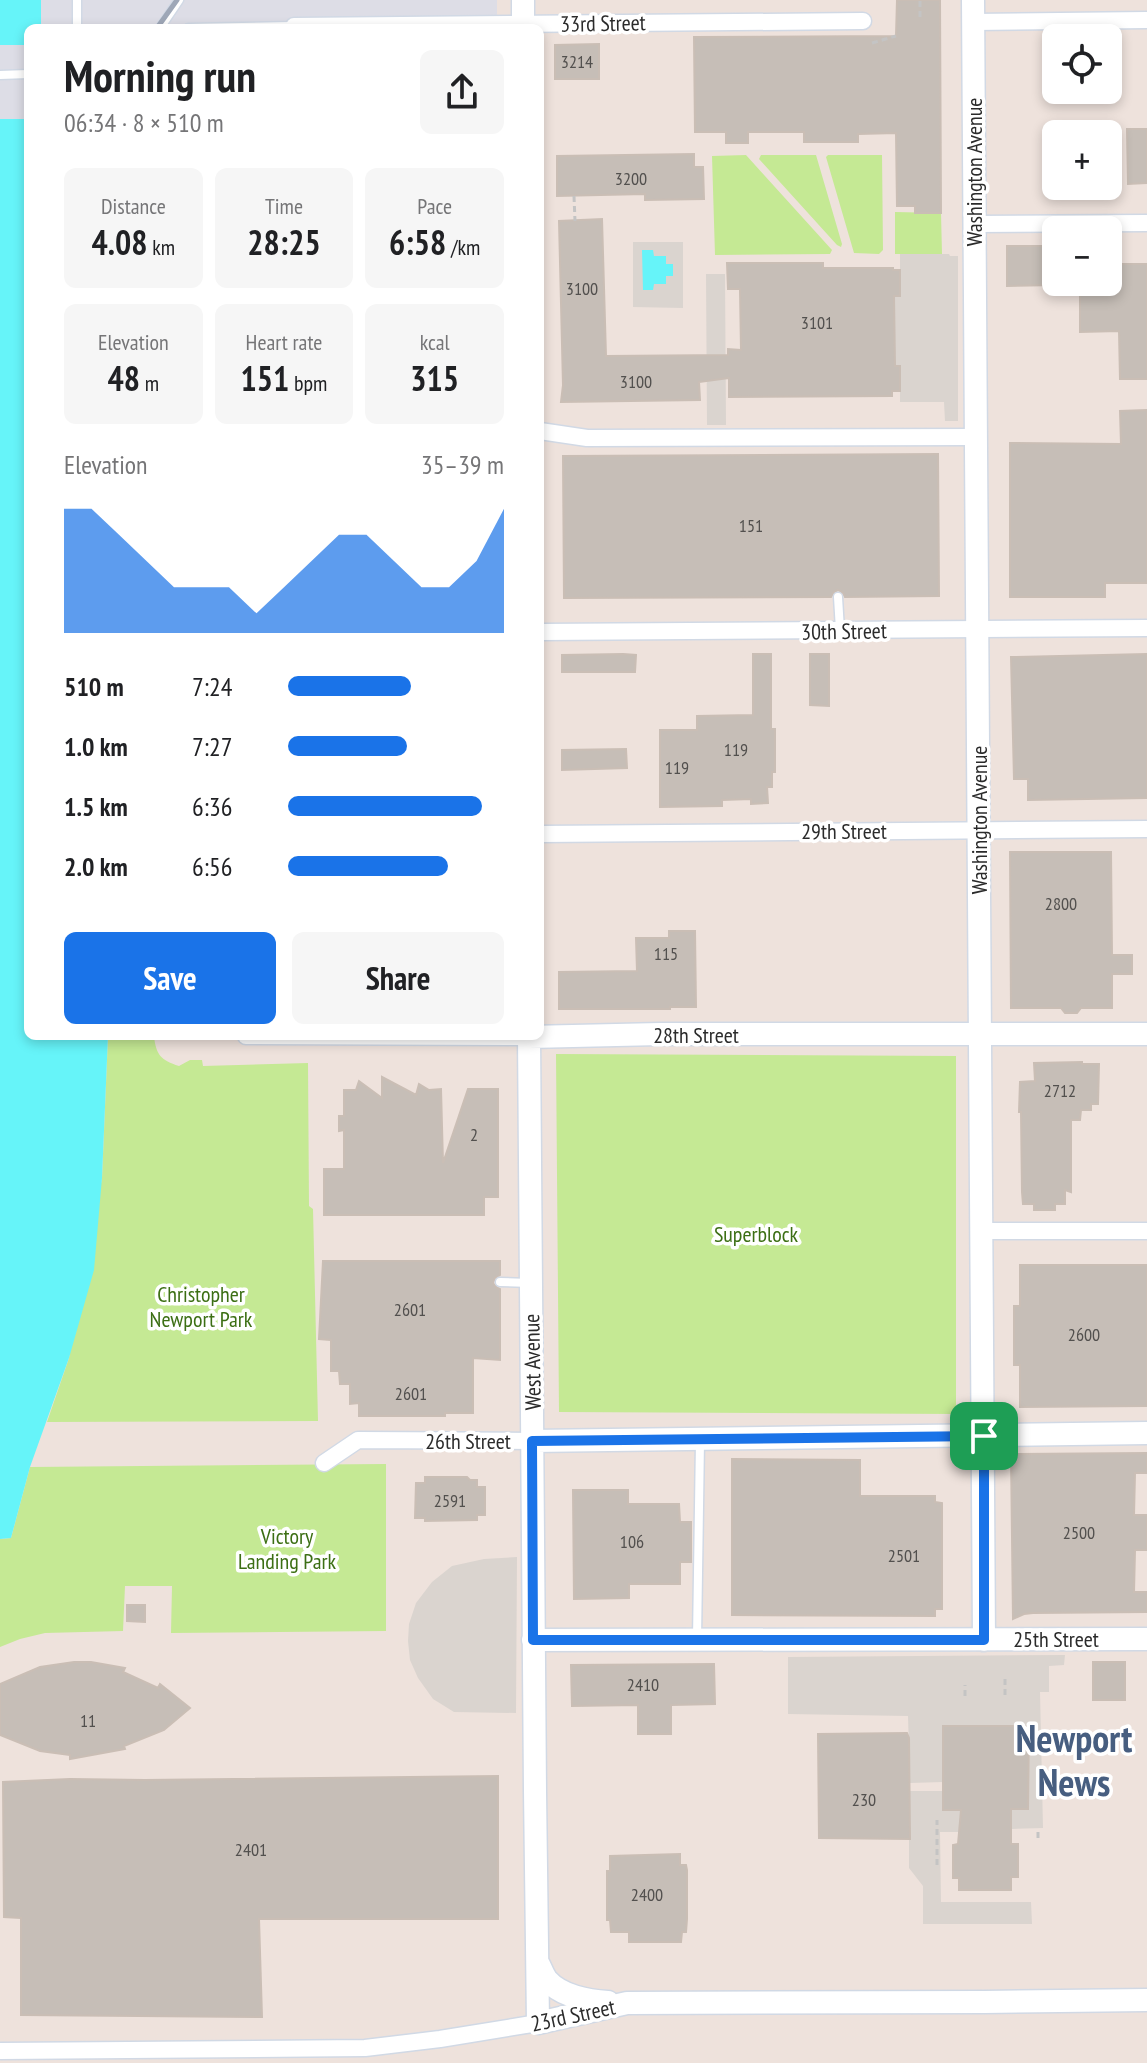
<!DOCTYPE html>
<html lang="en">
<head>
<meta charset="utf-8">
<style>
	:root { --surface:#fff; --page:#f6f6f6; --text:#202124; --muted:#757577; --accent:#1a73e8 }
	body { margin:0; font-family:"PT Sans Narrow",sans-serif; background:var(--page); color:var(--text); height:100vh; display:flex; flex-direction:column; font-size:30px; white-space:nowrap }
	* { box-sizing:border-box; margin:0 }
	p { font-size:26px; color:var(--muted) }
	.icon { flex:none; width:44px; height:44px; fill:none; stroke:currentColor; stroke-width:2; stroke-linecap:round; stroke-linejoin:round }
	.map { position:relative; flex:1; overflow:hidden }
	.sheet { position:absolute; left:24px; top:24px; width:520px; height:1016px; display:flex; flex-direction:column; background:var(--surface); border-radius:12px; box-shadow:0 4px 12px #0003 }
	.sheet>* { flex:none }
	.fabs { position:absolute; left:1042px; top:24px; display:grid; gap:16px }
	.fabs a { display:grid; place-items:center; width:80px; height:80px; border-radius:12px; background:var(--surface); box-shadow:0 4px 12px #0003; font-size:40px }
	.pin { position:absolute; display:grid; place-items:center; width:68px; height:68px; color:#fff; margin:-34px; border-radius:16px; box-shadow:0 4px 12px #0006 }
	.round { display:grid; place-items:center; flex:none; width:84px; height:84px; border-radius:12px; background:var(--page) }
	.overview { display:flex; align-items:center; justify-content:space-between; height:136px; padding:0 40px }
	h1 { font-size:44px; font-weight:700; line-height:60px }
	.stats { display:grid; grid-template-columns:repeat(3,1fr); gap:12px; height:136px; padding:8px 40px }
	.stats div { display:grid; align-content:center; border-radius:12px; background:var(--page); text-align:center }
	.stats b { font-size:34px; font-weight:700 }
	.stats small { font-size:22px; font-weight:400 }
	.stats p { font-size:22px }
	.chart { height:224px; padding:16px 40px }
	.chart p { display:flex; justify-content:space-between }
	.chart svg { width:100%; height:144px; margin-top:8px; fill:var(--accent); opacity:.7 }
	.cta { display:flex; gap:16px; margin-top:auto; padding:16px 40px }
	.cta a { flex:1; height:92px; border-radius:12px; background:var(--accent); color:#fff; font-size:32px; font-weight:700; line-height:92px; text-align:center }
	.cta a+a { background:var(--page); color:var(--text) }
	ul { padding:0 40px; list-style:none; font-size:26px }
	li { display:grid; grid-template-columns:128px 96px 1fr; align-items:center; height:60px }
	li i { height:20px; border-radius:10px; background:var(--accent) }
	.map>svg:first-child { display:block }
	.industrial { fill:#dddde6 }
	.green { fill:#c5e994 }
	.plaza { fill:#dad4cf; fill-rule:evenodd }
	.water { fill:#66f4f9 }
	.building { fill:#c6beb7; stroke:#cabeb5; stroke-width:2 }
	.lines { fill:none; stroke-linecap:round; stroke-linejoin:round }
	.lane-casing { stroke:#d1d9e5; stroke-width:11 }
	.street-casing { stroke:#d1d9e5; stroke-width:19 }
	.secondary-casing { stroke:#d1d9e5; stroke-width:25 }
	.path { stroke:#c4c4c4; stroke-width:3; stroke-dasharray:6 4; stroke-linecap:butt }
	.lane { stroke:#fff; stroke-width:8 }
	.street { stroke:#fff; stroke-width:16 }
	.secondary { stroke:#fff; stroke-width:22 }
	.rail { stroke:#9ea7b7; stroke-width:5 }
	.route-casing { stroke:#fff; stroke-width:16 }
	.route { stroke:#1a73e8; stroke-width:10 }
	.labels { text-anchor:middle; stroke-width:7; stroke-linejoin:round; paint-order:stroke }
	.number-label { font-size:18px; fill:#52504e }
	.street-label { font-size:22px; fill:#2b2b2b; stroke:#fff }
	.park-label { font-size:22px; fill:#3c6f14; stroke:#fff }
	.town-label { font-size:38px; font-weight:bold; fill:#475e80; stroke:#fff }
</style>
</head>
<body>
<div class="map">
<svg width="1147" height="2063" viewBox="0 0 1147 2063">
	<rect width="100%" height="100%" fill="#eee2dc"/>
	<path class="industrial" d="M0,0h497v28h-469v430l-28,1z"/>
	<path class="green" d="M746,155l86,95 -2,4 -115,1 -3,-99z
		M761,155h55l26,89 -1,3 -4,-2 -78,-86z
		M828,155h54l1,95 -4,4 -25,-1 -28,-96z
		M895,212l46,1 1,41h-47z
		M108,1036h46c2,19 7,24 25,30l11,-6h12l1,6 105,-3 1,143 4,3 5,212 -271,1 22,-64 33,-180z
		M556,1054l400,2v358l-397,-2z
		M386,1464v167l-215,2 1,-47h-47l-2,45 -78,2 -25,6 -20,8v-108l11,-1 19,-71z"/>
	<path class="plaza" d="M633,242h50v66l-50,-1zM643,250l23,14 -1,12 -21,14z
		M900,254h49l1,2h8v165h-13l-1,-19h-44v-36h-5l-1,-70 6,-1z
		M706,274h19l1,151h-19z
		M517,1557l-1,156 -62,-1 -21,-13 -15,-21 -8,-18 -2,-19 1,-17 7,-21 16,-21 20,-16 32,-7z
		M1065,1655l-1,10 -15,1v26h-9l3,136 -31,1 -1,3h-24v-23h41l1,-83h-86v56l-33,1 -2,-67 -120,-2v-57z
		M909,1791h33l1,19h34v22h-37l1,70h90l1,22h-109v-38l-14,-18z"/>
	<path class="water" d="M0,0h41v28h-13v17h-28z
		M0,119h28v917h80l-6,142 -8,92 -25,88 -39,109 -19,71 -11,1z
		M642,250h11l1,6h12v8h7v12h-7v8h-12l-1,6h-10z"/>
	<path class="building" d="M897,0h43l1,213h-26v-7h-18l-1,-73 -38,1v8h-54v-10h-56v11h-22v-11h-31l-1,-95 202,-1z
		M599,44v35h-44v-34z
		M1127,129h20v54l-19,1z
		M694,154v13h9l1,32 -59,1v-6l-88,2v-40z
		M602,219l4,137 122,-1v-6l13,1 -1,-61h-12l-1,-26h96v5h70v2h7v26h-6l1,70h5v25h-8v5l-163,1v-19l-30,4 1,18 -139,2 2,-17 -4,-164z
		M1007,246h49v39l-49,1z
		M1120,264h27v115h-27l-1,-48 -39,1v-50h40z
		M1147,410v173h-42v14h-95v-154l111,1 -1,-33z
		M938,454l1,142 -94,1 -2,-4 -5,-3 -4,2 -3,5 -267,1 -1,-142z
		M623,654l13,1 -1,17h-73v-17z
		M753,654h18v75h4v43h-3v15h-5l1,16 -17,1v-5l-29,1v6l-62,1v-77h37v-14l56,-1z
		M810,654h19v52l-19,-1z
		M1147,654v144l-119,2v-21h-14l-3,-122z
		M626,749l1,19 -65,2v-20z
		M1010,852h101l1,103h20v19h-20v34h-31l-4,5h-12l-4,-5h-50z
		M669,931h26l1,76h-26v2h-111v-37l78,-1 -1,-33h33z
		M1082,1062v2h17l-1,40h-7v6h-10l-1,10h-9v72l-6,-2v14h-10v6h-21v-6h-11l-1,-12 -1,-80h-2l1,-30 15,-1 -1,-18z
		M382,1077l34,18 3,-11 10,6 12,-1 2,74 25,-74h30v108h-14v18h-160v-46h20v-39l-5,1v-15h5v-26h12l3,-9 23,17z
		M323,1261h177v14l-5,3 -2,5 3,4 4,2v71l-27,-2v55h-28v3h-86v-13l-9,1v-20h-10l-1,-13h-8v-31l-12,-1z
		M1020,1265h127v141l-127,1v-42h-6v-59h6z
		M1147,1453v20h-12l-1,42h13v35h-12l-1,42h13v20l-114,1 -9,1 -11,5 -2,-165z
		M732,1459l128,1v36h75v6l7,1v106h-7v7l-203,-1z
		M425,1477h42l3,3h7v7h8v28h-8v5l-52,1v-3h-10l1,-35h9z
		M573,1490h55v14h51l1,18h11v40h-11v22h-51v14l-55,1z
		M127,1605h18v17l-18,-1z
		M74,1662h17l34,6 -2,4 35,16 2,-4 30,24 -26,22 -40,16 1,3 -55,10v-4l-30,-4 -40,-16v-51l40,-17z
		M1093,1662h32v38h-32z
		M714,1664l1,40 -44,1v29h-33v-29l-66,1 -1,-41z
		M943,1726h86l-1,83h-17v35h7v33h-7v13h-52v-12h-6v-33l5,-1 3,-34h-18z
		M907,1733l2,5 1,101 -91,-1 -1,-104z
		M498,1776v143h-239l3,98 -241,-2v-97l-17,-1 -1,-135 67,-3 75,1z
		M680,1854v11h6l1,5v49l-1,13h-4l-1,10h-52v-10h-18l-1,-12h-3v-49h3v-15z"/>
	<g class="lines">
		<g class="lane-casing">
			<path id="lane" d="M77,0v28
				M160,28l19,-28
				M188,28l106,-2
				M0,75l28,-1
				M838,597l2,33
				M500,1282l30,1
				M697,1639l3,-198"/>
		</g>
		<g class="street-casing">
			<path id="street" d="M973,22l174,-2
				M294,26l569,-5
				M974,224l173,-1
				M540,431l47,7 389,-1
				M540,632l607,-4
				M540,834l607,-5
				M246,1036l283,1
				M981,1231h166
				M324,1463l34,-23 174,1
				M0,2051l365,-3 75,-9 98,-16"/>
		</g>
		<g class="secondary-casing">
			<path id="secondary" d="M523,0v28
				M973,0l11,1640
				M529,1036l6,755 3,232 89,-20 357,-1 163,-2
				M529,1037l131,-3h487
				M532,1441l615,-8
				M533,1640l614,-1
				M538,1963c3,5 5,12 9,17 14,16 41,21 61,22"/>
		</g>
		<path class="path" d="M920,1v17
			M872,43l24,-7
			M574,196l1,25
			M1005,1679v16
			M965,1696v-11
			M1038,1838v-9
			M937,1865v-45"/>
		<use href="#lane" class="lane"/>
		<use href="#street" class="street"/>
		<use href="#secondary" class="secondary"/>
		<path class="rail" d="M157,28l20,-28"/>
	</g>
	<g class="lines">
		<g class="route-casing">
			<path id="route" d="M984,1436v204h-451l-1,-199z"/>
		</g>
		<use href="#route" class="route"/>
	</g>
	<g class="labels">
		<g class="number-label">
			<text x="577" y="68">3214</text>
			<text x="631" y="185">3200</text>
			<text x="582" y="295">3100</text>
			<text x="817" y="329">3101</text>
			<text x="636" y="388">3100</text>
			<text x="751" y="532">151</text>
			<text x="736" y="756">119</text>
			<text x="677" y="774">119</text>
			<text x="1061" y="910">2800</text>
			<text x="666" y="960">115</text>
			<text x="1060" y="1097">2712</text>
			<text x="474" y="1141">2</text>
			<text x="410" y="1316">2601</text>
			<text x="1084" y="1341">2600</text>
			<text x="411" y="1400">2601</text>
			<text x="450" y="1507">2591</text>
			<text x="1079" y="1539">2500</text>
			<text x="632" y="1548">106</text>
			<text x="904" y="1562">2501</text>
			<text x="643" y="1691">2410</text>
			<text x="88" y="1727">11</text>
			<text x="864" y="1806">230</text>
			<text x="251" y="1856">2401</text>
			<text x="647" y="1901">2400</text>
		</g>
		<g class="street-label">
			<text transform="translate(603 23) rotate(-1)" y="8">33rd Street</text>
			<text transform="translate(974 172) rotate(-90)" y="8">Washington Avenue</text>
			<text transform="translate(844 631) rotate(-1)" y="8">30th Street</text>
			<text transform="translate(979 820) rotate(-90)" y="8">Washington Avenue</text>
			<text x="844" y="839">29th Street</text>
			<text x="696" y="1043">28th Street</text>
			<text transform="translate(532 1362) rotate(-91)" y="8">West Avenue</text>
			<text x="468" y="1449">26th Street</text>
			<text x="1056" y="1647">25th Street</text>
			<text transform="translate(573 2015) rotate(-12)" y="8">23rd Street</text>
		</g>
		<g class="park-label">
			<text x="756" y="1242">Superblock</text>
			<text x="201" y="1302">Christopher<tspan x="201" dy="25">Newport Park</tspan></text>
			<text x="287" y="1544">Victory<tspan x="287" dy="25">Landing Park</tspan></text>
		</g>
		<g class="town-label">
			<text x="1074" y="1752">Newport<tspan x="1074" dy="44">News</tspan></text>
		</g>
	</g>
</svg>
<div class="fabs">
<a><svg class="icon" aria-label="locate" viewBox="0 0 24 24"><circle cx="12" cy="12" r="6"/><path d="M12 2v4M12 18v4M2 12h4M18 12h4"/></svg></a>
<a>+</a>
<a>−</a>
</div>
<div class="pin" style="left:984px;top:1436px;background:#1e9e55"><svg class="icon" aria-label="arrive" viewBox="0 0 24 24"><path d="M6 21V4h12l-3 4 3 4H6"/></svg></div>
<section class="sheet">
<div class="overview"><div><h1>Morning run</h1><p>06:34 · 8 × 510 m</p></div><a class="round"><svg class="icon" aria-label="share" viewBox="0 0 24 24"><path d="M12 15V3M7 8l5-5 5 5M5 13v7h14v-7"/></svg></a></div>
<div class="stats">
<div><p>Distance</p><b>4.08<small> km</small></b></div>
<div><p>Time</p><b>28:25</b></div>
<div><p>Pace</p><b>6:58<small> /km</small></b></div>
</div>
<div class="stats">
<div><p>Elevation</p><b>48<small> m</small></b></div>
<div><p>Heart rate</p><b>151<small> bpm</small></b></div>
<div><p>kcal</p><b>315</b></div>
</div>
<div class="chart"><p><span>Elevation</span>35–39 m</p>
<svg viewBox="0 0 160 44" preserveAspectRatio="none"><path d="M0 44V6L10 6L20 14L30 22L40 30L50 30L60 30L70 38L80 30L90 22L100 14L110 14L120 22L130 30L140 30L150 22L160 6V44z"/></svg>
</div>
<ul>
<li><b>510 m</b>7:24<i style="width:57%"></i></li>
<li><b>1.0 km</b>7:27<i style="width:55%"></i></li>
<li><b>1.5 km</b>6:36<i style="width:90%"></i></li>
<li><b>2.0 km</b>6:56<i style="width:74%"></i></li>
</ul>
<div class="cta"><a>Save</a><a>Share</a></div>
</section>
</div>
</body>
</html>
